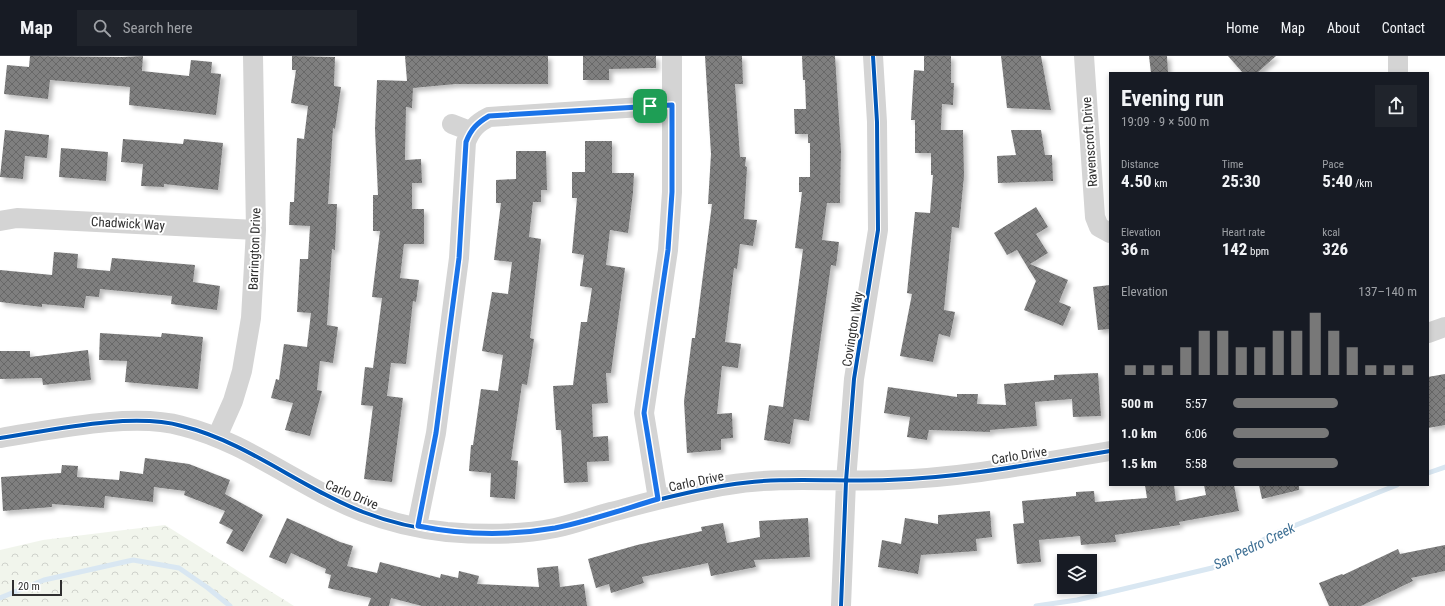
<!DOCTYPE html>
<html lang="en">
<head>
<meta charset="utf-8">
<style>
	:root { --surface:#171b24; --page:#20242c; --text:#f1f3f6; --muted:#9ea1a6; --line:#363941; --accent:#787878 }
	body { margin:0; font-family:"Roboto Condensed",sans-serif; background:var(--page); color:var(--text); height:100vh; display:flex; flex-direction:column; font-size:15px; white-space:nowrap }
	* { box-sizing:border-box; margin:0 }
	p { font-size:13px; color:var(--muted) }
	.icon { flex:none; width:22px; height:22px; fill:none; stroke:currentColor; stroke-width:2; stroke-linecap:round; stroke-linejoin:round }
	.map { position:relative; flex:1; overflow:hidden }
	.details { position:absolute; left:1109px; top:16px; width:320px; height:414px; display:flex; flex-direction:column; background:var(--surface); border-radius:0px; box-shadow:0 2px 6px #0003 }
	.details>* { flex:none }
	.buttons { position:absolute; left:1057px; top:498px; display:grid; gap:8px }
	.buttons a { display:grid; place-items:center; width:40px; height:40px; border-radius:0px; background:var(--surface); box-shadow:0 2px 6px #0003; font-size:20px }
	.scale { position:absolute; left:12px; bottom:10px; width:50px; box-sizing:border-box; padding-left:4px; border:2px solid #2f2f2f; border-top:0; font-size:11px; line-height:14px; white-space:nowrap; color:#2f2f2f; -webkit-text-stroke:3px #fff; paint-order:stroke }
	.pin { position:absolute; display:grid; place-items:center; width:34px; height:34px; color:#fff; margin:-17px; border-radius:8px; box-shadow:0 2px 6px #0006 }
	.round { display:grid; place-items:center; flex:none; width:42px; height:42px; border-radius:0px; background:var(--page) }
	.summary { display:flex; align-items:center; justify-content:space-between; height:68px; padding:0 12px }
	h1 { font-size:22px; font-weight:700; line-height:30px }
	.stats { display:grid; grid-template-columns:repeat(3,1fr); gap:6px; height:68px; padding:4px 12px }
	.stats div { display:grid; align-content:center }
	.stats b { font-size:17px; font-weight:700 }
	.stats small { font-size:11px; font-weight:400 }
	.stats p { font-size:11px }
	.chart { height:112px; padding:8px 12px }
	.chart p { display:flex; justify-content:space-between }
	.chart svg { width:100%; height:72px; margin-top:4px; stroke:var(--accent); stroke-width:6 }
	ul { padding:0 12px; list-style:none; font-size:13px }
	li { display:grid; grid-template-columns:64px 48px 1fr; align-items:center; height:30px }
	li i { height:10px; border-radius:5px; background:var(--accent) }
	header { display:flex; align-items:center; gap:24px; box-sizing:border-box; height:56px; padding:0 20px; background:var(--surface); border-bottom:1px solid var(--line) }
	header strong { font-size:19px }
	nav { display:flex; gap:22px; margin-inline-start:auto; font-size:14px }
	.search { width:280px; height:36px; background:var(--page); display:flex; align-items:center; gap:10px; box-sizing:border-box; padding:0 14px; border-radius:0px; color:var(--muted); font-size:15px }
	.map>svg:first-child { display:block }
	.forest { fill:url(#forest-crowns) }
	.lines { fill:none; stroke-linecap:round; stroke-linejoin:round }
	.stream { stroke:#d9e7f2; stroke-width:5 }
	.building { fill:url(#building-cross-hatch); filter:url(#shadow) }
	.street { stroke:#d4d4d4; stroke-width:20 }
	.cycleway-casing { stroke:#fff; stroke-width:6 }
	.cycleway { stroke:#0057b8; stroke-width:4 }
	.route-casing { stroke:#fff; stroke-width:8 }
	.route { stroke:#1a73e8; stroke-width:5 }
	.labels { text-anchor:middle; stroke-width:4; stroke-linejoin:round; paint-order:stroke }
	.street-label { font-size:13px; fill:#2f2f2f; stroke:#fff }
	.water-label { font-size:14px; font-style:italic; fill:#3c6e93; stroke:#fff }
</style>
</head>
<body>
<header>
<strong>Map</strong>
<div class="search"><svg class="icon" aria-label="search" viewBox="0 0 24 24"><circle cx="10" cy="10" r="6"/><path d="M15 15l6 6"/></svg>Search here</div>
<nav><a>Home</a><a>Map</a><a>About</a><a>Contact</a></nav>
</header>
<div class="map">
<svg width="1445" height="550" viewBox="0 0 1445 550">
	<defs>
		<pattern id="forest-crowns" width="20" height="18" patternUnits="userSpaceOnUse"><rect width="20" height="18" fill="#f1f5ec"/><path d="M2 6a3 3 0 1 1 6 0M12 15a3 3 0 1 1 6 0" fill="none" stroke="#cfd2cb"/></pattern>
		<pattern id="building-cross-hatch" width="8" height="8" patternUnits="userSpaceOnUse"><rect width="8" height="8" fill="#7f7f7f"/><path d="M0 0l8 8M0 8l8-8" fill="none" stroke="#686868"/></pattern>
		<filter id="shadow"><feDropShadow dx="3.5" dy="3.5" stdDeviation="2" flood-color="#0004"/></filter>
	</defs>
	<rect width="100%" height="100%" fill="#fff"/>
	<path class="forest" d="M165,469l129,81h-294v-56l43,-10z"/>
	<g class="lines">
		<path class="stream" d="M1428,417l17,-6
			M0,542l44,-18 89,-20 46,8 29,20 22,18
			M1036,550l41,-6 135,-32 64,-35 121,-48"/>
	</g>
	<path class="building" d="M30,0l92,1 21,-1 -1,15 47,5 2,-16 21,2 -1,11 10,1 -5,41 -87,-10 1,-18 -80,-7 -2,19 -44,-5 3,-29 22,2z
		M292,0l43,1 -1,29 7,1 -6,42 -2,-1 -5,76h9l-2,46 -3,-1 -5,76 11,2 -5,36 -13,-2 -3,29 5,1 -12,45 -25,-6 8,-27 -22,-5 5,-19 3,1 5,-36 23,3 4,-34 -14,-1 3,-53h8l2,-33 -21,-1 1,-23h4l3,-64 7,1 4,-33 -17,-3 5,-33h-4z
		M405,0h143v28h-92l-43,4 -1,20 -6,-1 -1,53 16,-1 1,24h-10v26h12v35h-20l-4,34 19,2 -3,22 -3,-1 -7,63 -15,-1 -4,33 16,2 -11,84 -28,-3 9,-73 -12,-1 4,-38 8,1 9,-70 -10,-1 8,-66h-7v-36h5l-3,-66 2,-49 30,1z
		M583,0h73v12l-47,1v11h-26z
		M705,0h37l1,28h-8l5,73h6l-1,9 2,1 -3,52 13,1 -4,26 -13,-2 -3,25 -3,-1 -9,74 16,2 -3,24 -16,-2 -5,48 15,-1 1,25 -12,1v11l-34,3 -3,-52 8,-63h3l17,-134h-4l3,-50z
		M802,0h33l6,94 -1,53h-13l-5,37 17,2 -3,24 -5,-1 -22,156 -15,-2 -4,25 -26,-4 5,-35 14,2 20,-158 -8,-1 7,-56h-3v-15h11v-34h-2v-9h-13l-1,-25h12l-1,-29h-2z
		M924,0h27v27h3l-1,22 -11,-1 -1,26h22l1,46 -5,52 -7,-1 -8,83 11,2 -5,25 -11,-3 -6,28 -33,-6 12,-62 -5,-1 8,-81 15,1 3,-38h-2v-22h-16v-33h-4l3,-50 10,1z
		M1001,0h40l10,54 -44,-2z
		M1149,0h18l1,17h-17z
		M1228,0h48l-19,17h-14z
		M5,74l44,5 -2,23 -22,-2 -2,23 -23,-2z
		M1011,74h30l4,25h7l1,26 -55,2 -1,-27 19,-1z
		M123,83l60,5 1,-5 39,4 -5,47 -54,-6v3l-23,-1 2,-22 -22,-2z
		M585,85h27v32h22l-1,20 -5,40 -18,-3 -4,35 19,3 -14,105h-5l2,30 -16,1 1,33 15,-1 1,25 -22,1 1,20 -24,1 -3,-53h-5l-3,-44 20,-1 8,-63h6l5,-34 -12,-2 4,-31 -12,-2 5,-55h-5v-26h13z
		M61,92l47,4 -2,29 -47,-4z
		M516,95h30l1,39h-6v12h-8l-4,35 12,2 -11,99 4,1 -7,46 -5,-1 -11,76 7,1 -3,38 -25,-2 1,-24 -22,-2 2,-26h2l8,-56 17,2 5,-36 -21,-4 10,-59 16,2 4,-32 -18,-2 7,-57h-5v-23l20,-1z
		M1036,151l12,20 -12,7 12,19 -18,11 38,16 -9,22 12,5 -8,19 -39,-16 12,-29 -19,-31 -10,5 -13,-22z
		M54,196l24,2 -1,14 33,3 2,-13 83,7 -2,17 27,4 -3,24 -46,-6 1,-8 -72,-7 -1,8 -13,-1 -2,12 -42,-4v3l-42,-5v-32l52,5z
		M1110,229v44l-12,1 -5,-43z
		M100,277l61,4 1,-4 41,4 -5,52 -73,-7 2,-21 -28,-1z
		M88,294l3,30 -48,5 -1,-7 -42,1v-28h30v6z
		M1098,317l3,43 -28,1 -1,-18 -37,3 2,24 -47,4v2l-61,-2 -2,10 -20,-3 3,-20 -26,-4 4,-26 69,10v-3h21l-1,10 29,1 -2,-21 50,-4v-5z
		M1445,318v51l-17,3v-51z
		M145,402l44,6 41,16 -5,14 38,21 -20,37 -17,-9 7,-13 -14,-7 6,-12 -41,-16 1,-4 -31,-4 -1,15 -48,-6 -1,12 -52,-4v3l-49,4 -2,-34 60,-4 1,-8 16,1 -1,11 42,3 1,-9 23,3z
		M1145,429h29l2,16 30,-6 -2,-10h30l5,26 -60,11 1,3 -65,10 1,7 -35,3 -1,-9 -41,4 2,22 -24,2 -4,-40 11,-1 -2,-22 54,-5v-4l18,-1 1,11 52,-4z
		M1259,429h40v5l-37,9z
		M990,455l2,26 -16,2 1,12 -56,4 -3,19 -40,-7 4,-27 19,4 4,-26 33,6v-9z
		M287,462l53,24 13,4 -6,20 30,7 3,-11 60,16 1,-4 17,4 1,-7 20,5 -2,8 62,3 -2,-19 21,-2 2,21 24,-3 3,22h-165l-31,-8 -2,8h-21l3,-8 -43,-10 3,-13 -6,-2 1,-4 -35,-16 -5,11 -17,-7z
		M808,462l2,39 -56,3 2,7 -45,9 -3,-13 -66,14 2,6 -33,10 -2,-9 -13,4 -8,-29 49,-14 65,-14 -1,-4 22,-4 4,20 33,-6 -1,-16z
		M1445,489v26l-34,7 2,3 -52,25h-32l-10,-23 23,-9 1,1 55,-26 2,5z"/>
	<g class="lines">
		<path class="street" d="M1084,0l11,161 4,10 11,6
			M1398,17v-17
			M452,68l18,7
			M0,165l17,-3 239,12
			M1428,277l17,-6
			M217,381l16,-36 9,-30 9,-53 5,-88 -3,-174
			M0,382c52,-8 132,-26 182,-12 65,16 119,62 181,86 26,10 56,17 84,20 36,3 73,3 108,-4 19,-4 37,-11 56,-16 38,-10 77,-21 117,-27 53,-9 107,-3 160,-5 75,-2 149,-17 222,-29
			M658,443l-14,-86 24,-163 4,-58v-136
			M417,470l19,-93 23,-175 7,-116c5,-13 11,-19 23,-25l183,-12
			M841,550l5,-125 8,-102 24,-149 -1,-108 -4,-66"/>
		<g class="cycleway-casing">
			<path id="cycleway" d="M0,382c52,-8 132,-26 182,-12 65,16 119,62 181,86 26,10 56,17 84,20 36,3 73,3 108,-4 19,-4 37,-11 56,-16 38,-10 77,-21 117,-27 53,-9 107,-3 160,-5 75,-2 149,-17 222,-29
				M841,550l5,-125 8,-102 24,-149 -1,-108 -4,-66"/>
		</g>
		<use href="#cycleway" class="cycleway"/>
	</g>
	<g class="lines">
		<g class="route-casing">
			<path id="route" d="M672,49v87l-4,58 -24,163 14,86c-34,10 -68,22 -103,29 -46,8 -92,7 -137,-2l18,-93 23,-175 7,-116c5,-13 11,-19 23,-26z"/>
		</g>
		<use href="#route" class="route"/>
	</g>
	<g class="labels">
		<g class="street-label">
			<text transform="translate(1089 86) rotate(-94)" y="5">Ravenscroft Drive</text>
			<text transform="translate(128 167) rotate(3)" y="5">Chadwick Way</text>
			<text transform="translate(254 193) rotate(-88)" y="5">Barrington Drive</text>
			<text transform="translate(852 273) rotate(-81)" y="5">Covington Way</text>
			<text transform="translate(1019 399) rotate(-9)" y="5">Carlo Drive</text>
			<text transform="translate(696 425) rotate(-12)" y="5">Carlo Drive</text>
			<text transform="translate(352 438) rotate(23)" y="5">Carlo Drive</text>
		</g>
		<g class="water-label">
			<text transform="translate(1254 490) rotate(-26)" y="5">San Pedro Creek</text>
		</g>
	</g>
</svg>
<div class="buttons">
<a><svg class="icon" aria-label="layers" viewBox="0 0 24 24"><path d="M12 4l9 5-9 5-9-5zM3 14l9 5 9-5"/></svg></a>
</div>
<div class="scale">20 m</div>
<div class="pin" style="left:650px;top:50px;background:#1e9e55"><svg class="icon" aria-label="arrive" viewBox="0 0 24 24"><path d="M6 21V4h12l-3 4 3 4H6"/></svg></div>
<section class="details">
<div class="summary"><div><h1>Evening run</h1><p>19:09 · 9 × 500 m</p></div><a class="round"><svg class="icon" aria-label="share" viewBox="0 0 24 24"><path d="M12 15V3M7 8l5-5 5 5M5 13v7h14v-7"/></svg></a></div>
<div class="stats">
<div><p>Distance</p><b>4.50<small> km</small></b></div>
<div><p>Time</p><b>25:30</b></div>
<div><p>Pace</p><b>5:40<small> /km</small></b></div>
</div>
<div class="stats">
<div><p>Elevation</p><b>36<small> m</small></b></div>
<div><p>Heart rate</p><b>142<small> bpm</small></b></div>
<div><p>kcal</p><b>326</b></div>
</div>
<div class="chart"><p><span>Elevation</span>137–140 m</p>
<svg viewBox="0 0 160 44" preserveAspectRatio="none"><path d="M5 44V38M15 44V38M25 44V38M35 44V27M45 44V17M55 44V17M65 44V27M75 44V27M85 44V17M95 44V17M105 44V6M115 44V17M125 44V27M135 44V38M145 44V38M155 44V38"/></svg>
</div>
<ul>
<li><b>500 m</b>5:57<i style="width:57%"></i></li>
<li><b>1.0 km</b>6:06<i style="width:52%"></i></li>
<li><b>1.5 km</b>5:58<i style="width:57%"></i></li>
</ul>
</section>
</div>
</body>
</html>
